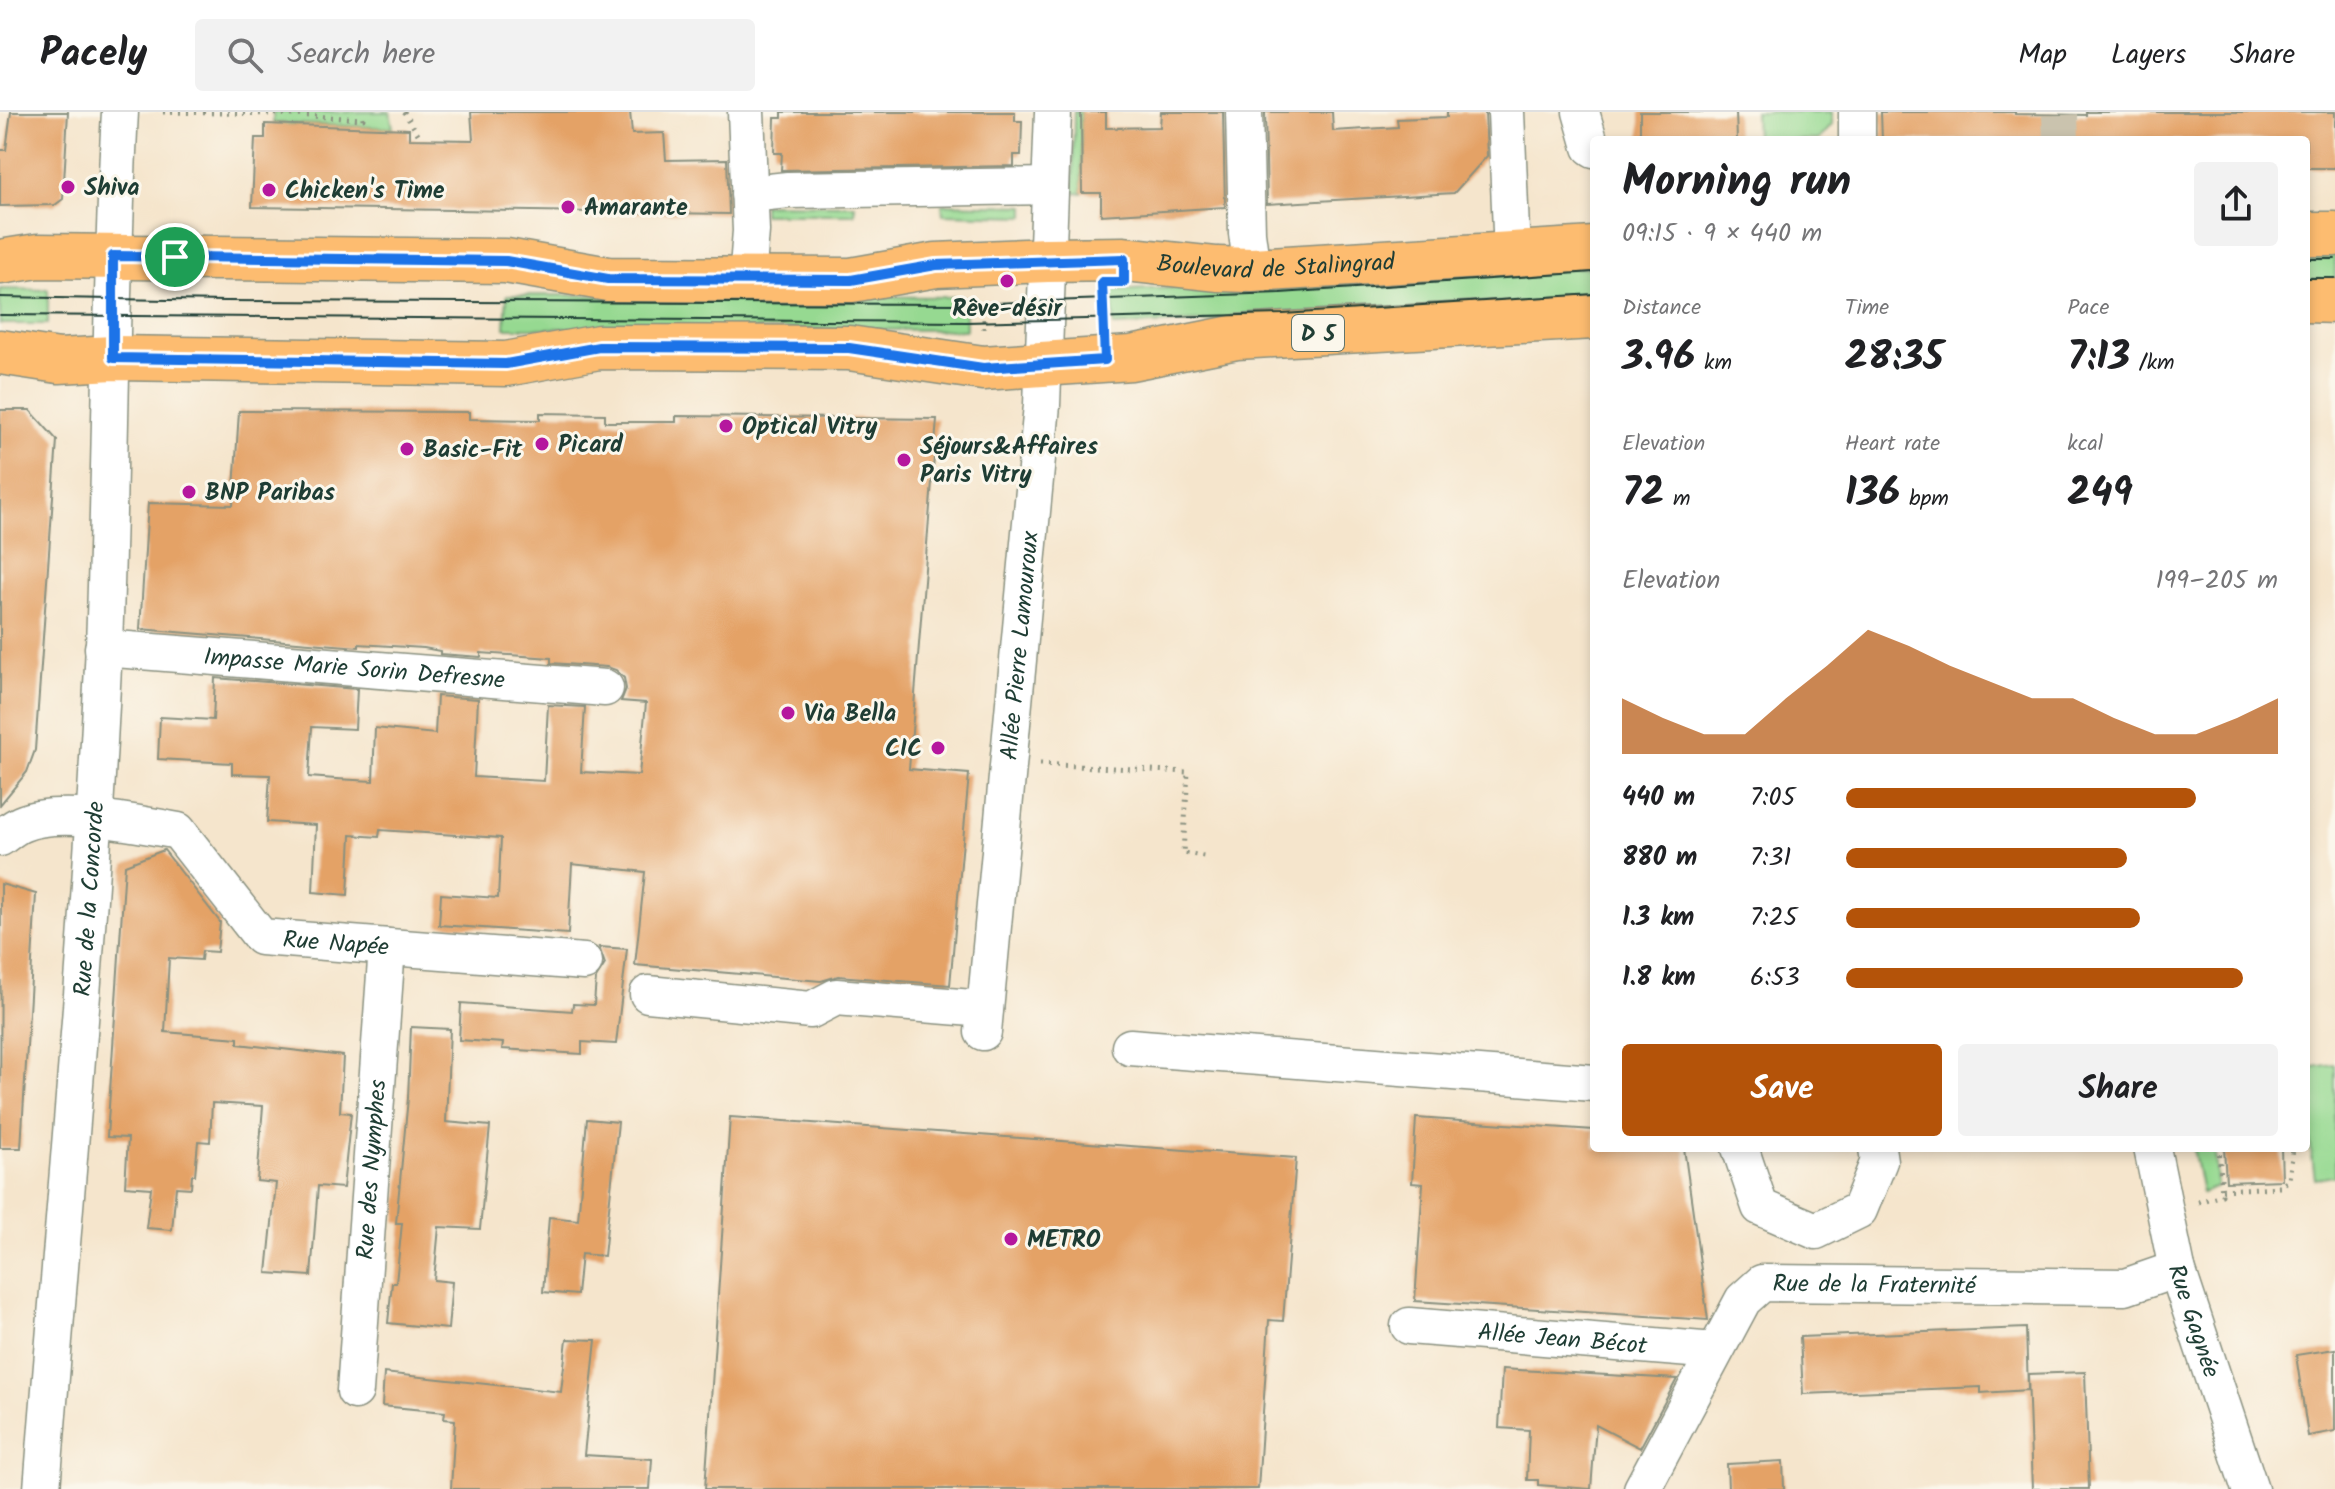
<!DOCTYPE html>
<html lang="en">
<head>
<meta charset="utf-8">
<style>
	:root { --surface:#fff; --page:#f2f2f2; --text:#202124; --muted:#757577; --line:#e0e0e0; --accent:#b45309 }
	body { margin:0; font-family:Kalam,sans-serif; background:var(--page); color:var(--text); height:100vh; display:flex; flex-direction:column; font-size:30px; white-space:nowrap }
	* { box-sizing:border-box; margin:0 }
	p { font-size:26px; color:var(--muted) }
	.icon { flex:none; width:44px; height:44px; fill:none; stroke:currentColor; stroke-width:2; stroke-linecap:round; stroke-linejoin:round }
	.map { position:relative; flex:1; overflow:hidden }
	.drawer { position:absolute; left:1590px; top:24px; width:720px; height:1016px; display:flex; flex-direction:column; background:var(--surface); border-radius:8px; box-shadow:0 4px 12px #0003 }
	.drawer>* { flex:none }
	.pin { position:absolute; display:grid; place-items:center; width:68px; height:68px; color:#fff; margin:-34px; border:4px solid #fff; border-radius:50%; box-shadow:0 2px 8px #0007 }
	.round { display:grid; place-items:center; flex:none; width:84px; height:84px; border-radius:8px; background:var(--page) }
	.overview { display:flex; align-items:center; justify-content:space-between; height:136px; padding:0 32px }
	h1 { font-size:44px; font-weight:700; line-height:60px }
	.figures { display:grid; grid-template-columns:repeat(3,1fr); gap:12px; height:136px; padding:8px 32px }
	.figures div { display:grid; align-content:center }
	.figures b { font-size:40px; font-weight:700 }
	.figures small { font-size:22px; font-weight:400 }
	.figures p { font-size:22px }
	.chart { height:224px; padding:16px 32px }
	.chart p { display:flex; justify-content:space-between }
	.chart svg { width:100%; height:144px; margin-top:8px; fill:var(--accent); opacity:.7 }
	.primary-button { display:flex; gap:16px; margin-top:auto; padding:16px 32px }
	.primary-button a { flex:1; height:92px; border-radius:8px; background:var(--accent); color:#fff; font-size:32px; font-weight:700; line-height:92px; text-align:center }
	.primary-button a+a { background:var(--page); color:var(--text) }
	ul { padding:0 32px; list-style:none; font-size:26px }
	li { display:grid; grid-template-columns:128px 96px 1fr; align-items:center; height:60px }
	li i { height:20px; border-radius:10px; background:var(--accent) }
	header { display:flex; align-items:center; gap:48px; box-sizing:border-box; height:112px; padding:0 40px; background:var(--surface); border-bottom:2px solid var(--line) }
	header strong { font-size:38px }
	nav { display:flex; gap:44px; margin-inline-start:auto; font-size:28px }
	.search { width:560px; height:72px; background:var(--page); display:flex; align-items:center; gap:20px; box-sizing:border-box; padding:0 28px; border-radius:8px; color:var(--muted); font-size:30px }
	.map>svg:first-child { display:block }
	.green { fill:#96d991; stroke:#5a8b62; stroke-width:2 }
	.building { fill:#e4a266 }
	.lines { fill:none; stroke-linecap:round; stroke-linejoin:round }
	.minor-tunnel { stroke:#cac3ae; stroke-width:36; stroke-dasharray:36 18; stroke-linecap:butt }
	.minor-casing { stroke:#8a9180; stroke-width:39 }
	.major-casing { stroke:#8a9180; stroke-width:47 }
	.path { stroke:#8a9180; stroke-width:5; stroke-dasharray:2 6; stroke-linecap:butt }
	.minor { stroke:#fff; stroke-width:36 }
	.major { stroke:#fdbc6f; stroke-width:44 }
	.tram { stroke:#1f3d34; stroke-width:2 }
	.route-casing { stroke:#fff; stroke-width:16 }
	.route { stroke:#1a73e8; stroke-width:10 }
	.poi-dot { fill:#b5179e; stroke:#fbf7ec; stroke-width:3 }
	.labels { text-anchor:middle; stroke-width:6; stroke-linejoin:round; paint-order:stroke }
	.shield { fill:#fbf7ec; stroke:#61756b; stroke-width:2 }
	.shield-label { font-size:22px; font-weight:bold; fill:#1f3d34 }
	.poi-label { font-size:24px; font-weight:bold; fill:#1f3d34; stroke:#fbf7ec; text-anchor:start }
	.street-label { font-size:24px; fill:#1f3d34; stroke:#fbf7ec }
</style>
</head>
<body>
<header>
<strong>Pacely</strong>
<div class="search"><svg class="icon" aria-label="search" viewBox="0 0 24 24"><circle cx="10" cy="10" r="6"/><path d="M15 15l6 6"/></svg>Search here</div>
<nav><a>Map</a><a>Layers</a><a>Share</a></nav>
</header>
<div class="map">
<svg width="2335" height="1377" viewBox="0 0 2335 1377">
	<rect width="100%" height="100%" fill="#fbf7ec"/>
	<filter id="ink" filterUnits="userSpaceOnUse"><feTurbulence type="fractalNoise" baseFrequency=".0125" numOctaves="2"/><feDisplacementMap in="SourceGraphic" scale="16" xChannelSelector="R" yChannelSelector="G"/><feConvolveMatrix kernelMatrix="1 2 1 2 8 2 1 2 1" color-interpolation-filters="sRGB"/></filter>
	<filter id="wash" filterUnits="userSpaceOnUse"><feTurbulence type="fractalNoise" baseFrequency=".006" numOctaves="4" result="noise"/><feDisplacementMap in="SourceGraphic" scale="32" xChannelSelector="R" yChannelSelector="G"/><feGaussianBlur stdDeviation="1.8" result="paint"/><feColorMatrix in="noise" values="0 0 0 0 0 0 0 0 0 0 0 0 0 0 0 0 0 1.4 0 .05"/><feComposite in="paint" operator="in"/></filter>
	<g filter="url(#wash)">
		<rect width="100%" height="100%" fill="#f5e5cc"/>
		<path class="green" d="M273,0h117l3,16 -120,-5z
			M1074,0h7l1,81h-9z
			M1755,0h77v13l-13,15h-63z
			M763,92l92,1 -1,9h-91z
			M942,92l83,2v10l-82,-2z
			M2306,139l29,1v34h-29z
			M1594,155v35l-480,24 -2,-35z
			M0,177l48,1v34h-48z
			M507,183l458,2 1,33 -461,-2z
			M2335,952v112l-20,3 -9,-68v-43z
			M2193,1036h22l2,39 -15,6z"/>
		<g id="blocks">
			<path class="building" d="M11,0h57l-5,87 -8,6 -55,1v-56h6z
				M471,0h159l2,22 32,-1 2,27 61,-1 2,55 -477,-7 3,-69h10v-14l144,5v10l64,1z
				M782,0h233v9h7l-1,34h-7v11l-233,4 1,-17h-8l1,-35h7z
				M1081,0h25v16l54,-1 1,-15h62l2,95 -124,8v-22h-19z
				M1265,0h67l1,19 65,-4 -1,-8 50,-2v-5h38l2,44 -33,37 -187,11z
				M1640,0h96l1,28h-97z
				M1881,0h134v2l71,1v-3h249v56h-29v-28h-424z
				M0,298h30l27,30 -22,310 -8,22 -27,33z
				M239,299l230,1v7l71,1v-7l65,1v8h71v-6l261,3 -28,350 60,5 -19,211 -112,-9 -17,5 -186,-16 10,-93 -73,-8 -4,70 -129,-9 2,-31 57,4 3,-60 -121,-8 -1,7 -28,-2 -3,60 -35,-3 3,-67 -49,-3 3,-47 -38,-1v-11l-74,-4 2,-42 53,3 2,-42 142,11 -2,40 -43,-2 -3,50 27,2 37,2 2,-53 60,6 2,-38 41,3 -4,78 70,4 4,-76 37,2 -4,65 58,3 7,-72 -25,-2 5,-12 -2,-11 -8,-8 -9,-3 -56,-4v-5l-70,-5v4l-41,-3v-3l-16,-3 -65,-4v3l-219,-18 8,-126 85,2z
				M164,738l56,72 -3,30 -15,-1 -1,9 -32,-2 -4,74 73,6v6l105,12 -3,56 11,1 -8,75 -25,-2 -7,90 -44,-3 9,-90 -19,-2 6,-75 -51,-3 -2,39 -12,-1 -3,34h-3l-1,13 -15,-1 -4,43 -26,-2 5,-40 -26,-2 3,-48 -21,-1 18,-272z
				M1,772l35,10 -15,254h-21z
				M599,835l28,2 -11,95 -34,-2v12l-80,-5 1,-6 -44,-3 2,-37 111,8 1,-7 21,1 2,-27 9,-14z
				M411,915l39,2 -4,93 44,4 -10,103 -41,-2 -5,53 18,2 -4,47 -60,-6 4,-40h4l6,-60h-6l12,-125z
				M730,1005l566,41 -13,163 -14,-1 -11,169h-553z
				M1416,1006l178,12v18h90l24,172 -293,-19 8,-117 -11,-1z
				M587,1007l31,3 -14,134 -23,-2 -4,41 -34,-3 6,-75 29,3z
				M2224,1036h57l1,32 -56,2z
				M2026,1216l2,62 -47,3v-6l-178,7 -3,-57z
				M567,1227l29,1 -12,115 68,4 -2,30h-199l4,-69 -11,-1 1,-7 -63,-6 2,-33 177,19z
				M2335,1237v82l-27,5 -12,-81z
				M1502,1257l175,10 -37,69 -44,-23 -5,64 -53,-4v-5h-11l2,-50 -30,-2z
				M2085,1260l4,117h-57l-4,-115z
				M1783,1349l1,28h-56l-1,-25z"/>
		</g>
	</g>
	<g filter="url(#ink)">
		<use href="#blocks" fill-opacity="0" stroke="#8a9180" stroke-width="2"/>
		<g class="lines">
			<path class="minor-tunnel" d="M2060,3l1,25"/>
			<g class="minor-casing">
				<g id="minor">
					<path d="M746,0l5,119 -4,49"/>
					<path d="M1244,0l3,121 5,37"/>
					<path d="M1506,0l6,143"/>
					<path d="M1581,0l10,35 3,2"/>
					<path d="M1857,0v28"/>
					<path d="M749,82l39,-4 262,-4"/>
					<path id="s1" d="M103,536l502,40"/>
					<path id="s2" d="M0,726c7,-5 14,-11 21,-14 36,-17 119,0 157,7l83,106 323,25"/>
					<path d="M648,882l163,16 25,-13 149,12"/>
					<path id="s3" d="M983,920l59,-627 11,-293"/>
					<path d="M1130,935l464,36"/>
					<path d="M1740,1036l20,59 56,24 43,-21 20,-49 -2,-13"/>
					<path id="s4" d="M2152,1036l25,121 73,220"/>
					<path id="s5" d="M1409,1214l306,25"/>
					<path id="s6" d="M355,1279l32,-444"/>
					<path id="s7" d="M42,1377c22,-281 49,-562 62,-844 7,-177 6,-355 16,-533"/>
					<path id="s8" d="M1642,1377l101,-189 19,-17 363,4 52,-18"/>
				</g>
			</g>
			<g class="major-casing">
				<g id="major">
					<path d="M2306,122h29"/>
					<path id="s9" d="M0,150l38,-6 468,5 102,18 243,1 85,-15 111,-5 77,-1 93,10 35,1 342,-21"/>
					<path d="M2306,188l29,1"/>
					<path d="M0,240l59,9 54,-3 393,6 93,-17 250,1 134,20 148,-10 106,-21 357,-20"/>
				</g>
			</g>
			<path class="path" d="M163,0l112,2v-2
				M404,0l16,25
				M275,2l88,5 -1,-7
				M984,191v27
				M1102,212l1,-26
				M1040,652l148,8 -5,81 21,3
				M2222,1078l58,-3 9,-7 4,-32
				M2198,1090l24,-7 -3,-47"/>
			<use href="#minor" class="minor"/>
			<use href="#major" class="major"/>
			<path class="tram" d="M2306,147h29
				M2306,166h29
				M0,185l225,4 741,3 314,-11 314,-21
				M0,203l967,7 316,-8 311,-20"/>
		</g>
	</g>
	<g class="lines" filter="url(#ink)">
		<g class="route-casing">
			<path id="route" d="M113,144l393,5 102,18 243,1 85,-15 188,-6v23h-22l3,78 -122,8 -134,-20 -250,-1 -93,17 -393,-6z"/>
		</g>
		<use href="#route" class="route"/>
	</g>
	<g class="poi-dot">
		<circle cx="68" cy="75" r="8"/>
		<circle cx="269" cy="78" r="8"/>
		<circle cx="568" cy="95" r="8"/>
		<circle cx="1007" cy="169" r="8"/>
		<circle cx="726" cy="314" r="8"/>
		<circle cx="542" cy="332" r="8"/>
		<circle cx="407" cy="337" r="8"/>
		<circle cx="904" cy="348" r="8"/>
		<circle cx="189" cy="380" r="8"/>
		<circle cx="788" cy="601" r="8"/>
		<circle cx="938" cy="636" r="8"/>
		<circle cx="1011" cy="1127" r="8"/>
	</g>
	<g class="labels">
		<rect class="shield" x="1292" y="203" width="52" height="36" rx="6"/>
		<g class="shield-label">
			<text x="1318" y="229">D 5</text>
		</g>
		<g class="poi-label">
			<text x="84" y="83">Shiva</text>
			<text x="285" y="86">Chicken's Time</text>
			<text x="584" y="103">Amarante</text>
			<text x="1007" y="204" text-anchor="middle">Rêve-désir</text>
			<text x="742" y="322">Optical Vitry</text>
			<text x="558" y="340">Picard</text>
			<text x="920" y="342">Séjours&amp;Affaires<tspan x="920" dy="28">Paris Vitry</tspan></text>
			<text x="423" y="345">Basic-Fit</text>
			<text x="205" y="388">BNP Paribas</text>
			<text x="804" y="609">Via Bella</text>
			<text x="922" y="644" text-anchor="end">CIC</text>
			<text x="1027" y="1135">METRO</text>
		</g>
		<g class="street-label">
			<text dy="8" stroke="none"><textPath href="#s9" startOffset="1280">Boulevard de Stalingrad</textPath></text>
			<text dy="8" stroke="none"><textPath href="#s3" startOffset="388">Allée Pierre Lamouroux</textPath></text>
			<text dy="8" stroke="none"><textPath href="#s1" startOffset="252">Impasse Marie Sorin Defresne</textPath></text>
			<text dy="8" stroke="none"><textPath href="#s7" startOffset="592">Rue de la Concorde</textPath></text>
			<text dy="8" stroke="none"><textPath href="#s2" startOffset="394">Rue Napée</textPath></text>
			<text dy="8" stroke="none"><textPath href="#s6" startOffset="222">Rue des Nymphes</textPath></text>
			<text dy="8" stroke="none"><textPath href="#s8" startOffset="352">Rue de la Fraternité</textPath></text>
			<text dy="8" stroke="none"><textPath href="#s4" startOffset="178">Rue Gagnée</textPath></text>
			<text dy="8" stroke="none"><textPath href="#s5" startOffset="154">Allée Jean Bécot</textPath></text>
		</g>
	</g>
</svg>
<div class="pin" style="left:175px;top:145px;background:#1e9e55"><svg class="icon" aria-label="arrive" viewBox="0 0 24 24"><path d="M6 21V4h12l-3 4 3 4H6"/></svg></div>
<section class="drawer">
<div class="overview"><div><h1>Morning run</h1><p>09:15 · 9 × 440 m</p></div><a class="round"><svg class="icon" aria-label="share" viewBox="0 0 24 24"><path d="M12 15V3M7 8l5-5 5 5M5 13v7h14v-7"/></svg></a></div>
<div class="figures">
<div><p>Distance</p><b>3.96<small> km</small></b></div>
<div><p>Time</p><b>28:35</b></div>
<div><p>Pace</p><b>7:13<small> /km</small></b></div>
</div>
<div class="figures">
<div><p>Elevation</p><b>72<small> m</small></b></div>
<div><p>Heart rate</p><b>136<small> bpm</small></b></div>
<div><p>kcal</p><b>249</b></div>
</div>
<div class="chart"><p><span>Elevation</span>199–205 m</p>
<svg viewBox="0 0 160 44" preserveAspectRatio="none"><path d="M0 44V27L10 33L20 38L30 38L40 27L50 17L60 6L70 11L80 17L90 22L100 27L110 27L120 33L130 38L140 38L150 33L160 27V44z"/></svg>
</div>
<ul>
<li><b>440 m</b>7:05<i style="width:81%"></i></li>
<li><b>880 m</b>7:31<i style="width:65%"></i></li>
<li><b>1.3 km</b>7:25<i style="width:68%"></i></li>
<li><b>1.8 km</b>6:53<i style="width:92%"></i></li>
</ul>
<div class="primary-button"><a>Save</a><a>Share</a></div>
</section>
</div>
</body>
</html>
